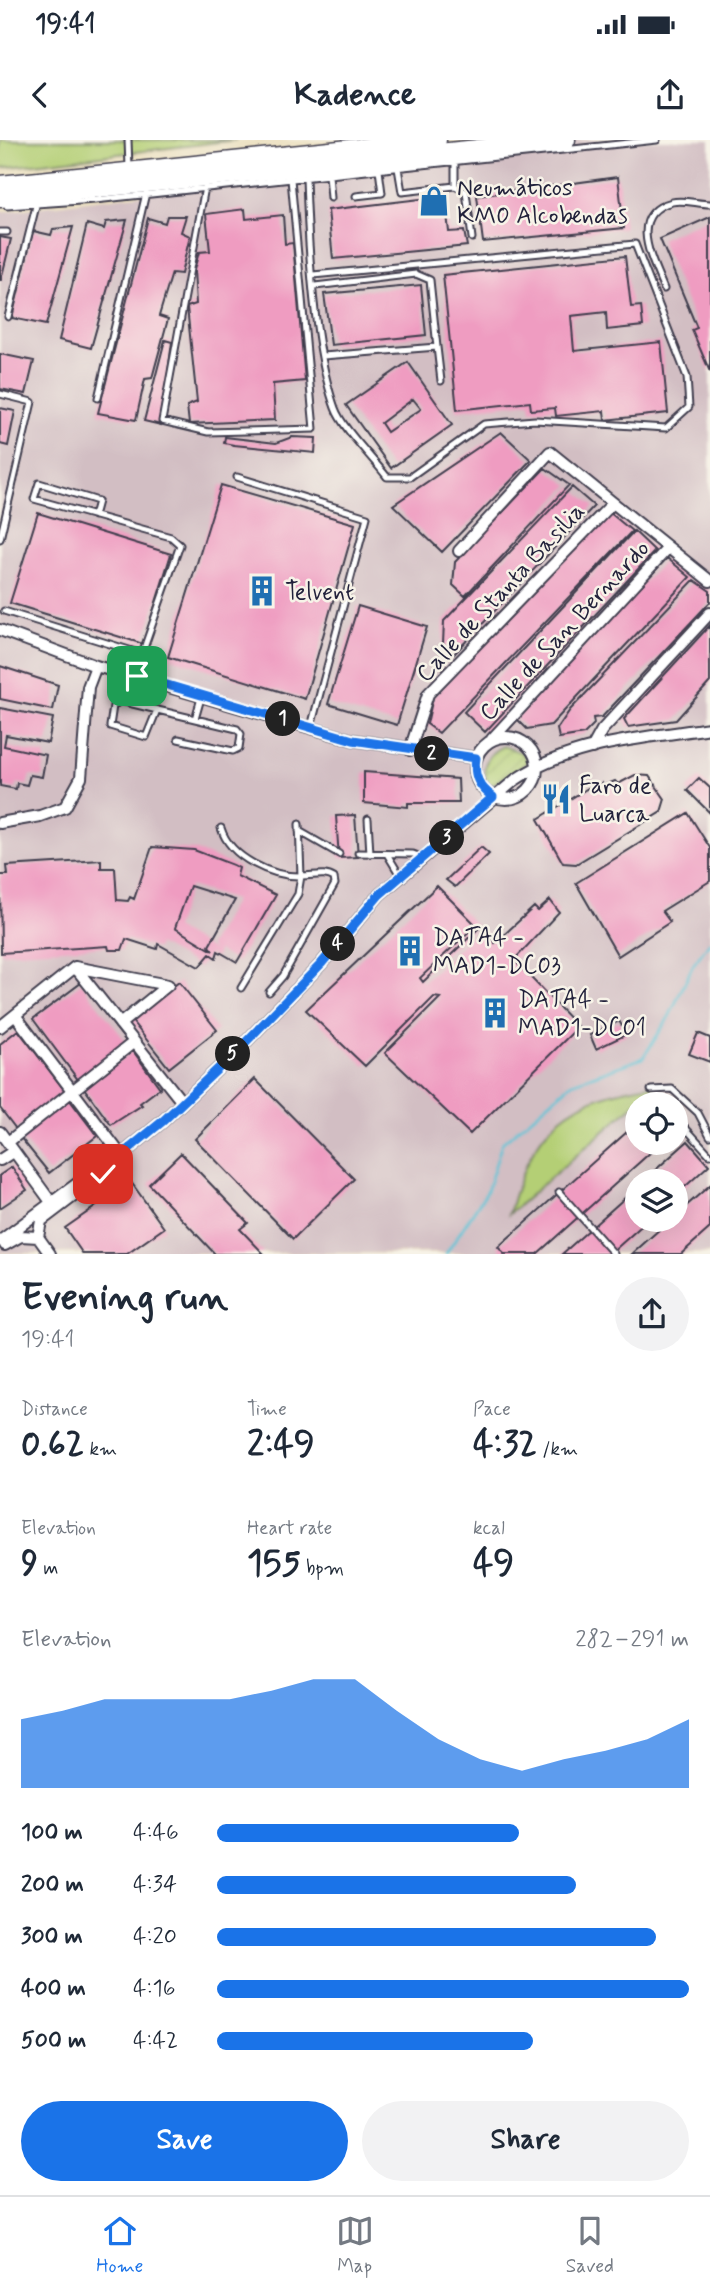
<!DOCTYPE html>
<html lang="en">
<head>
<meta charset="utf-8">
<style>
	:root { --surface:#fff; --page:#f2f2f3; --text:#1f2937; --muted:#747a83; --line:#e0e1e3; --accent:#1a73e8 }
	body { margin:0; font-family:Mynerve,sans-serif; background:var(--page); color:var(--text); height:100vh; display:flex; flex-direction:column; font-size:26px; white-space:nowrap }
	* { box-sizing:border-box; margin:0 }
	p { font-size:23px; color:var(--muted) }
	.icon { flex:none; width:38px; height:38px; fill:none; stroke:currentColor; stroke-width:2; stroke-linecap:round; stroke-linejoin:round }
	.map { position:relative; height:1114px; overflow:hidden }
	.panel { display:flex; flex-direction:column; background:var(--surface); flex:1 }
	.panel>* { flex:none }
	.tools { position:absolute; left:625px; top:952px; display:grid; gap:14px }
	.tools a { display:grid; place-items:center; width:63px; height:63px; border-radius:50%; background:var(--surface); box-shadow:0 7px 28px #0002; font-size:35px }
	.pin { position:absolute; display:grid; place-items:center; width:60px; height:60px; color:#fff; margin:-30px; border-radius:14px; box-shadow:0 4px 10px #0006 }
	.km { position:absolute; width:35px; height:35px; margin:-18px; border-radius:50%; background:#222; color:#fff; font-size:19px; line-height:35px; text-align:center }
	.round { display:grid; place-items:center; flex:none; width:74px; height:74px; border-radius:37px; background:var(--page) }
	.overview { display:flex; align-items:center; justify-content:space-between; height:119px; padding:0 21px }
	h1 { font-size:38px; font-weight:700; line-height:52px }
	.metrics { display:grid; grid-template-columns:repeat(3,1fr); gap:10px; height:119px; padding:7px 21px }
	.metrics div { display:grid; align-content:center }
	.metrics b { font-size:35px; font-weight:700 }
	.metrics small { font-size:19px; font-weight:400 }
	.metrics p { font-size:19px }
	.chart { height:196px; padding:14px 21px }
	.chart p { display:flex; justify-content:space-between }
	.chart svg { width:100%; height:126px; margin-top:7px; fill:var(--accent); opacity:.7 }
	.button { display:flex; gap:14px; margin-top:auto; padding:14px 21px }
	.button a { flex:1; height:80px; border-radius:42px; background:var(--accent); color:#fff; font-size:28px; font-weight:700; line-height:80px; text-align:center }
	.button a+a { background:var(--page); color:var(--text) }
	ul { padding:0 21px; list-style:none; font-size:23px }
	li { display:grid; grid-template-columns:112px 84px 1fr; align-items:center; height:52px }
	li i { height:18px; border-radius:9px; background:var(--accent) }
	.status { display:flex; justify-content:space-between; align-items:center; height:49px; padding:0 35px; background:var(--surface); direction:ltr }
	.status svg { height:19px; fill:currentColor }
	header { display:flex; justify-content:space-between; align-items:center; height:91px; padding:0 21px; background:var(--surface); font-size:32px; font-weight:700 }
	.tab-bar { display:flex; justify-content:space-around; align-items:center; height:98px; border-top:2px solid var(--line); background:var(--surface); font-size:19px; color:var(--muted) }
	.tab-bar a { display:grid; justify-items:center; gap:4px }
	.tab-bar .selected { color:var(--accent) }
	.map>svg:first-child { display:block }
	.industrial { fill:#d2bec3; fill-rule:evenodd }
	.green { fill:#b4cf75; stroke:#6b7858; stroke-width:2 }
	.garden { fill:url(#garden-furrows); stroke:#6b7858; stroke-width:2 }
	.lines { fill:none; stroke-linecap:round; stroke-linejoin:round }
	.stream { stroke:#5bc4d7; stroke-width:2.5 }
	.building { fill:#ef9cc1; fill-rule:evenodd }
	.service-casing { stroke:#403e4e; stroke-width:9 }
	.minor-casing { stroke:#403e4e; stroke-width:14 }
	.trunk-casing { stroke:#403e4e; stroke-width:21 }
	.service { stroke:#fff; stroke-width:5 }
	.minor { stroke:#fff; stroke-width:10 }
	.trunk { stroke:#fff; stroke-width:18 }
	.route-casing { stroke:#fff; stroke-width:14 }
	.route { stroke:#1a73e8; stroke-width:9 }
	.labels { text-anchor:middle; stroke-width:5; stroke-linejoin:round; paint-order:stroke }
	.poi-label { font-size:24px; fill:#22223b; stroke:#f7f3e8; text-anchor:start }
	.street-label { font-size:24px; fill:#22223b; stroke:#f7f3e8 }
</style>
</head>
<body>
<div class="status"><b>19:41</b><svg viewBox="0 0 49 12"><path d="M0 12V9h3v3zM5 12V6h3v6zM10 12V3h3v9zM15 12V0h3v12zM26 1h20v11H26zM47 4h2v5h-2z"/></svg></div>
<header><svg class="icon" aria-label="back" viewBox="0 0 24 24"><path d="M15 5l-7 7 7 7"/></svg>Kadence<svg class="icon" aria-label="share" viewBox="0 0 24 24"><path d="M12 15V3M7 8l5-5 5 5M5 13v7h14v-7"/></svg></header>
<div class="map">
<svg width="710" height="1114" viewBox="0 0 710 1114">
	<defs>
		<pattern id="garden-furrows" width="10" height="10" patternUnits="userSpaceOnUse" patternTransform="scale(1.75)"><rect width="10" height="10" fill="#b4cf75"/><path d="M-1 1l2-2M0 10L10 0M9 11l2-2" fill="none" stroke="#9ab166"/></pattern>
	</defs>
	<rect width="100%" height="100%" fill="#f7f3e8"/>
	<filter id="ink" filterUnits="userSpaceOnUse"><feTurbulence type="fractalNoise" baseFrequency=".0143" numOctaves="2"/><feDisplacementMap in="SourceGraphic" scale="14" xChannelSelector="R" yChannelSelector="G"/><feConvolveMatrix kernelMatrix="1 2 1 2 8 2 1 2 1" color-interpolation-filters="sRGB"/></filter>
	<filter id="wash" filterUnits="userSpaceOnUse"><feTurbulence type="fractalNoise" baseFrequency=".00686" numOctaves="4" result="noise"/><feDisplacementMap in="SourceGraphic" scale="28" xChannelSelector="R" yChannelSelector="G"/><feGaussianBlur stdDeviation="1.57" result="paint"/><feColorMatrix in="noise" values="0 0 0 0 0 0 0 0 0 0 0 0 0 0 0 0 0 1.4 0 .05"/><feComposite in="paint" operator="in"/></filter>
	<g filter="url(#wash)">
		<rect width="100%" height="100%" fill="#ebdfbd"/>
		<path class="industrial" d="M573,0h137v1113h-710v-1041zM637,964h39v39h-39zM637,1041h39v39h-39z"/>
		<path class="green" d="M0,0h236l-236,28z
			M658,944l-7,6 -142,124c24,-90 59,-118 149,-130z"/>
		<path class="garden" d="M503,606l20,7 5,9 -39,25c-9,-18 -4,-33 14,-41z"/>
		<g class="lines">
			<path class="stream" d="M446,1114l41,-63 15,-48 70,-60 71,-25 26,-41 24,-52 17,-23"/>
		</g>
		<g id="blocks">
			<path class="building" d="M618,37l6,51 -141,14 -6,-46z
				M445,56l4,36 15,-1 3,15 -134,13 -5,-49z
				M245,69l1,10 37,-4 2,29 8,-1 12,138 -32,3 2,36 -86,4 -2,-18 10,-4 -10,-95 9,-3 -2,-34 5,-18 11,-1 -4,-37z
				M167,76h19l-5,16 9,4 -9,38 -9,-1 -13,43 9,3 -16,59 -7,1 -9,41 -38,-7 50,-195 17,5z
				M710,77v155l-18,-42 5,-2 -37,-89z
				M127,80l-36,128 -32,-8 28,-116 17,5 2,-7z
				M73,87l-27,98 -34,-7 21,-87 18,4 2,-6z
				M0,97l11,2 -10,41h-1z
				M625,116l6,51 10,-1 2,20 -36,4 -1,-18 -35,4 3,35 87,-9 7,71 -63,7 -1,-9 -48,5 -1,-8 -24,2 -1,-8 -73,8 -14,-135z
				M421,145l5,50 -95,10 -7,-51z
				M165,200l7,2 -11,83 -17,-4z
				M0,214l34,7 -8,33 -26,-5z
				M408,222l44,63 -61,43 -45,-63zM413,259l8,10 -34,23 -6,-9z
				M0,268l15,3 -7,35 -8,-2z
				M501,292l30,28 -89,92 -49,-47z
				M225,297l51,6 16,-6 24,1 -1,15 -81,-8 -10,-2z
				M545,328l24,17 -104,111 -12,-11 2,-23z
				M221,345l134,39 -50,175 -137,-42z
				M572,347l22,19 -140,148 -11,-10 1,-23z
				M609,372l23,19 -193,202 -12,-9 6,-27z
				M38,373l133,41 -28,90 -133,-41z
				M634,391l21,20 -170,181 -21,-20z
				M667,418l23,19 -139,148 -24,4 -11,-11z
				M694,440l16,11v11l-108,115 -9,1 1,6 -10,10 -25,4 -2,-9 13,-19z
				M358,466l69,21 -30,98 -69,-21z
				M710,485v57l-34,38 -48,7 -4,-8z
				M0,526l58,19 -5,25 -53,-11z
				M0,568l53,10 -5,25 -42,-8 -2,11 42,9 -4,22 -12,-2 -3,10 -10,-2 -1,6 -16,-3z
				M364,632l94,7 1,24h-51v4l-44,-4z
				M635,635l14,1 16,23 -4,13 -85,52 -13,-1 -25,-44 50,-31 3,3 11,-8 1,3 12,-5 3,3z
				M699,638l11,10v25l-23,-23z
				M688,673l22,35v33l-48,30 8,11 -52,34 -42,-73z
				M355,675l3,42 -19,1 -3,-42z
				M152,707l42,3 39,15 6,3 -2,8 39,19 -39,67 -19,-11 -2,7 -6,-4 -11,13 -41,-23 -1,5 -31,-10 -4,11h-13l-1,-4 -107,7 -1,-78h8l-1,-9 94,-6v8h14l2,32 11,1 2,-4 4,2zM190,746l45,14 -26,46 4,5 -38,-23z
				M481,707l8,7 -34,33 -9,-7z
				M437,746l39,39 -56,53 3,4 57,-55 15,16 39,-36 4,4 12,-11 9,12 -45,48 64,67 -108,107 -85,-81 55,-55 -6,-1 -69,69 -59,-56z
				M179,842l38,48 -48,38 -38,-48z
				M81,843l47,61 -49,37 -46,-62z
				M619,881l8,13 -31,15 -6,-14z
				M18,890l47,61 -49,38 -16,-21v-64z
				M698,893l12,5v24l-21,-8z
				M133,911l27,37 -20,15 2,2 -31,20 -27,-37z
				M255,939l99,100 -61,60 -98,-100z
				M69,959l28,37 -48,37 -29,-36z
				M637,983v20h24l-124,111h-33l-6,-7z
				M688,1001l21,24 -33,30v-14h-33z
				M181,1013l67,70 -8,6 24,25h-49l-66,-70z
				M12,1027l15,23 -27,18v-33z
				M131,1042l33,46 -37,26h-44l-18,-26z
				M710,1045v43l-29,26h-49l38,-34h6v-5z
				M637,1047v33h11l-38,34h-48z"/>
		</g>
	</g>
	<g filter="url(#ink)">
		<use href="#blocks" fill-opacity="0" stroke="#403e4e" stroke-width="2"/>
		<g class="lines">
			<g class="service-casing">
				<path id="service" d="M128,0l1,28
					M398,28l4,24 53,-6v-24
					M329,35l2,23
					M306,38c2,65 7,169 29,230 7,20 38,50 52,69h23l74,-53 51,-4 131,8 23,-21 -2,-30 -52,-133 -322,31
					M455,46l11,6 6,46
					M205,47l-43,234 46,11 106,-3 -23,-250
					M356,56l26,-3 -3,-23
					M7,66l88,-6 562,-60
					M0,92h7
					M315,146l101,-12 14,6 7,67
					M664,149c-11,-28 -38,-75 8,-87 11,-3 26,2 38,2
					M8,177l29,-115
					M323,216l114,-9 4,34
					M0,254l32,8 -32,137
					M98,258l48,-205
					M237,337l130,40 -56,210
					M94,376l4,-15 -59,-18 -5,16 137,38 9,8 -38,109
					M4,471l138,43 -5,22
					M157,570l-11,27 -36,-11 3,-20 7,-5 117,28 4,5 -2,14 -6,3 -55,-12
					M195,579l6,-21
					M368,679l2,35
					M221,688c9,30 51,49 81,48 12,0 23,-4 32,2l1,6 -52,92 -14,16
					M299,691l40,23
					M358,713l55,1 10,4
					M387,714l14,23
					M241,848l57,-94 3,-18 -2,-52
					M651,950l21,-1 26,24 12,23
					M681,983l29,32
					M559,1052l55,62"/>
			</g>
			<g class="minor-casing">
				<path id="minor" d="M459,411l91,-99 160,129
					M0,490l96,36 257,74 123,18
					M475 628a31 31 0 1 1 62 0a31 31 0 1 1-62 0Z
					M492,599l175,-190
					M592,608l10,-18 108,-117
					M410,610l18,-56 184,-190
					M0,683l40,-7 25,-9 16,-29 7,-91 8,-21
					M75,827l93,18 -48,39
					M15,875l106,140
					M0,887l75,-60 107,135
					M0,992l51,70
					M8,1002l126,-100
					M0,1020l14,-9
					M38,1097l3,-16 62,-47 5,-8
					M38,1097l12,17
					M0,1101l98,-73 10,-2 55,-45 79,-75 79,-82 58,-69 136,-115c57,-38 129,-42 195,-52
					M5,1105l16,-9 17,1"/>
			</g>
			<g class="trunk-casing">
				<path id="trunk" d="M0,45l437,-45
					M0,58l566,-58"/>
			</g>
			<use href="#service" class="service"/>
			<use href="#minor" class="minor"/>
			<use href="#trunk" class="trunk"/>
		</g>
	</g>
	<g class="lines" filter="url(#ink)">
		<g class="route-casing">
			<path id="route" d="M103,1034l5,-8 55,-45 79,-75 79,-82 58,-69 114,-98c-14,-10 -20,-21 -17,-39l-123,-18 -216,-64"/>
		</g>
		<use href="#route" class="route"/>
	</g>
	<defs>
		<g id="shop-bare" transform="scale(2.415)"><path d="M-5-2.5h2.3a2.7 3.5 0 0 1 5.4 0H5L5.5 6h-11ZM-1.5-2.5h3a1.5 2.3 0 0 0-3 0Z" fill="#1f6fb2" stroke="#f7f3e8" stroke-width="2.5" paint-order="stroke"/></g>
		<g id="building-bare" transform="scale(2.415)"><path d="M-4-6H4V6H1V3H-1V6H-4ZM-2.5-4.3h1.7v1.8h-1.7ZM.8-4.3h1.7v1.8H.8ZM-2.5-1h1.7V.8h-1.7ZM.8-1h1.7V.8H.8Z" fill="#1f6fb2" stroke="#f7f3e8" stroke-width="2.5" paint-order="stroke"/></g>
		<g id="restaurant-bare" transform="scale(2.415)"><path d="M-5-6h1v4h1v-4h1v4h1v-4h1v5L-1.5 .5V6h-2V.5L-5-1ZM5-6V6H3V1.5H1.5Q1.5-4 5-6Z" fill="#1f6fb2" stroke="#f7f3e8" stroke-width="2.5" paint-order="stroke"/></g>
	</defs>
	<g fill-rule="evenodd">
		<use href="#shop-bare" x="434" y="61"/>
		<use href="#building-bare" x="262" y="451"/>
		<use href="#restaurant-bare" x="556" y="659"/>
		<use href="#building-bare" x="410" y="811"/>
		<use href="#building-bare" x="495" y="873"/>
	</g>
	<g class="labels">
		<g class="poi-label">
			<text x="457" y="55">Neumáticos<tspan x="457" dy="28">KM0 Alcobendas</tspan></text>
			<text x="285" y="459">Telvent</text>
			<text x="579" y="653">Faro de<tspan x="579" dy="28">Luarca</tspan></text>
			<text x="433" y="805">DATA4 -<tspan x="433" dy="28">MAD1-DC03</tspan></text>
			<text x="518" y="867">DATA4 -<tspan x="518" dy="28">MAD1-DC01</tspan></text>
		</g>
		<g class="street-label">
			<text transform="translate(500 452) rotate(-47)" y="8">Calle de Stanta Basilia</text>
			<text transform="translate(564 490) rotate(-47)" y="8">Calle de San Bernardo</text>
		</g>
	</g>
</svg>
<div class="tools">
<a><svg class="icon" aria-label="locate" viewBox="0 0 24 24"><circle cx="12" cy="12" r="6"/><path d="M12 2v4M12 18v4M2 12h4M18 12h4"/></svg></a>
<a><svg class="icon" aria-label="layers" viewBox="0 0 24 24"><path d="M12 4l9 5-9 5-9-5zM3 14l9 5 9-5"/></svg></a>
</div>
<div class="pin" style="left:137px;top:536px;background:#1e9e55"><svg class="icon" aria-label="arrive" viewBox="0 0 24 24"><path d="M6 21V4h12l-3 4 3 4H6"/></svg></div>
<div class="pin" style="left:103px;top:1034px;background:#d93025"><svg class="icon" aria-label="check" viewBox="0 0 24 24"><path d="M5 12l5 5 9-10"/></svg></div>
<b class="km" style="left:283px;top:579px">1</b>
<b class="km" style="left:432px;top:614px">2</b>
<b class="km" style="left:447px;top:698px">3</b>
<b class="km" style="left:338px;top:804px">4</b>
<b class="km" style="left:233px;top:914px">5</b>
</div>
<section class="panel">
<div class="overview"><div><h1>Evening run</h1><p>19:41</p></div><a class="round"><svg class="icon" aria-label="share" viewBox="0 0 24 24"><path d="M12 15V3M7 8l5-5 5 5M5 13v7h14v-7"/></svg></a></div>
<div class="metrics">
<div><p>Distance</p><b>0.62<small> km</small></b></div>
<div><p>Time</p><b>2:49</b></div>
<div><p>Pace</p><b>4:32<small> /km</small></b></div>
</div>
<div class="metrics">
<div><p>Elevation</p><b>9<small> m</small></b></div>
<div><p>Heart rate</p><b>155<small> bpm</small></b></div>
<div><p>kcal</p><b>49</b></div>
</div>
<div class="chart"><p><span>Elevation</span>282–291 m</p>
<svg viewBox="0 0 160 44" preserveAspectRatio="none"><path d="M0 44V20L10 17L20 13L30 13L40 13L50 13L60 10L70 6L80 6L90 17L100 27L110 34L120 38L130 34L140 31L150 27L160 20V44z"/></svg>
</div>
<ul>
<li><b>100 m</b>4:46<i style="width:64%"></i></li>
<li><b>200 m</b>4:34<i style="width:76%"></i></li>
<li><b>300 m</b>4:20<i style="width:93%"></i></li>
<li><b>400 m</b>4:16<i style="width:100%"></i></li>
<li><b>500 m</b>4:42<i style="width:67%"></i></li>
</ul>
<div class="button"><a>Save</a><a>Share</a></div>
</section>
<nav class="tab-bar">
<a class="selected"><svg class="icon" aria-label="home" viewBox="0 0 24 24"><path d="M3 11l9-7 9 7M6 9v11h12V9"/></svg>Home</a>
<a><svg class="icon" aria-label="map" viewBox="0 0 24 24"><path d="M3 6l6-2 6 2 6-2v14l-6 2-6-2-6 2zM9 4v14M15 6v14"/></svg>Map</a>
<a><svg class="icon" aria-label="saved" viewBox="0 0 24 24"><path d="M7 4h10v16l-5-4-5 4z"/></svg>Saved</a>
</nav>
</body>
</html>
